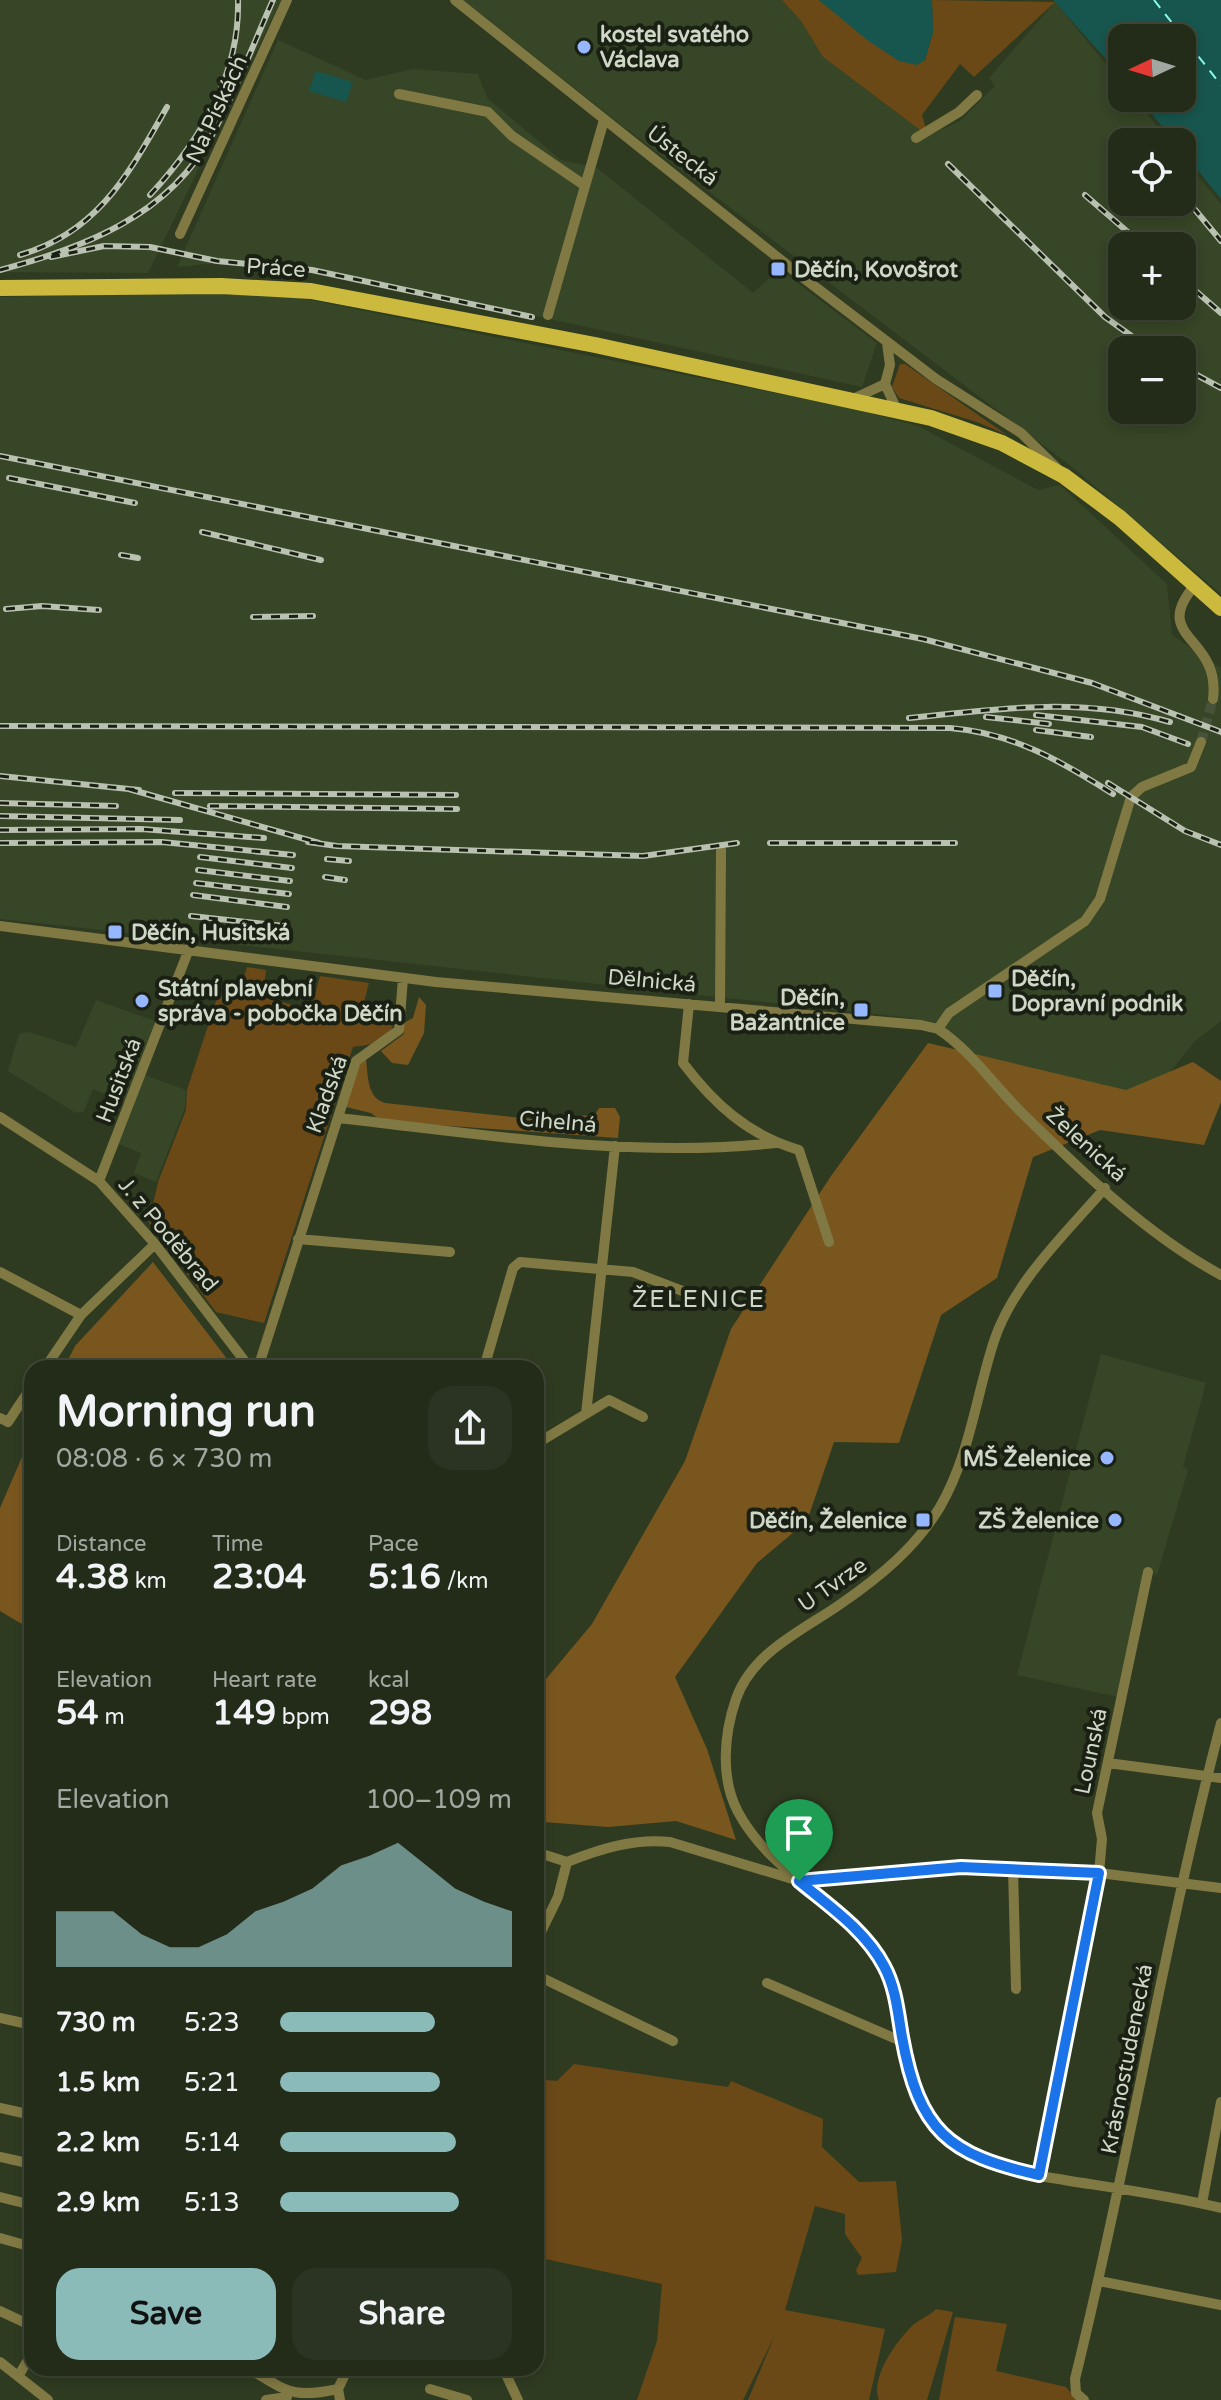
<!DOCTYPE html>
<html lang="en">
<head>
<meta charset="utf-8">
<style>
	:root { --surface:#232c19; --page:#2b3422; --text:#f1f3f6; --muted:#a3a7a2; --line:#404838; --accent:#8bbbb9 }
	body { margin:0; font-family:"Varela Round",sans-serif; background:var(--page); color:var(--text); height:100vh; display:flex; flex-direction:column; font-size:30px; white-space:nowrap }
	* { box-sizing:border-box; margin:0 }
	p { font-size:26px; color:var(--muted) }
	.icon { flex:none; width:44px; height:44px; fill:none; stroke:currentColor; stroke-width:2; stroke-linecap:round; stroke-linejoin:round }
	.map { position:relative; flex:1; overflow:hidden }
	.panel { position:absolute; left:24px; top:1360px; width:520px; height:1016px; display:flex; flex-direction:column; background:var(--surface); border-radius:24px; box-shadow:0 4px 12px #0003,0 0 0 2px var(--line) }
	.panel>* { flex:none }
	.needle { width:52px; rotate:266deg }
	.tools { position:absolute; left:1108px; top:24px; display:grid; gap:16px }
	.tools a { display:grid; place-items:center; width:88px; height:88px; border-radius:16px; background:var(--surface); box-shadow:0 4px 12px #0003,0 0 0 2px var(--line); font-size:40px }
	.pin { position:absolute; display:grid; place-items:center; width:68px; height:68px; color:#fff; margin:-82px -34px; border-radius:50% 50% 50% 0; rotate:-45deg; box-shadow:0 0 8px #0007 }
	.pin .icon { rotate:45deg }
	.round { display:grid; place-items:center; flex:none; width:84px; height:84px; border-radius:24px; background:var(--page) }
	.summary { display:flex; align-items:center; justify-content:space-between; height:136px; padding:0 32px }
	h1 { font-size:44px; font-weight:800; line-height:60px }
	.stats { display:grid; grid-template-columns:repeat(3,1fr); gap:12px; height:136px; padding:8px 32px }
	.stats div { display:grid; align-content:center }
	.stats b { font-size:34px; font-weight:800 }
	.stats small { font-size:22px; font-weight:400 }
	.stats p { font-size:22px }
	.chart { height:224px; padding:16px 32px }
	.chart p { display:flex; justify-content:space-between }
	.chart svg { width:100%; height:144px; margin-top:8px; fill:var(--accent); opacity:.7 }
	.action { display:flex; gap:16px; margin-top:auto; padding:16px 32px }
	.action a { flex:1; height:92px; border-radius:24px; background:var(--accent); color:#111; font-size:32px; font-weight:800; line-height:92px; text-align:center }
	.action a+a { background:var(--page); color:var(--text) }
	ul { padding:0 32px; list-style:none; font-size:26px }
	li { display:grid; grid-template-columns:128px 96px 1fr; align-items:center; height:60px }
	li i { height:20px; border-radius:10px; background:var(--accent) }
	.map>svg:first-child { display:block }
	.built { fill:#374626; fill-rule:evenodd }
	.green { fill:#6a4917 }
	.forest { fill:#7a561f }
	.water { fill:#17564e }
	.lines { fill:none; stroke-linecap:round; stroke-linejoin:round }
	.ferry { stroke:#88fceb; stroke-width:2; stroke-dasharray:10 8; stroke-linecap:butt }
	.minor-tunnel { stroke:#47523a; stroke-width:10; stroke-dasharray:10 5; stroke-linecap:butt }
	.minor { stroke:#817943; stroke-width:10 }
	.primary { stroke:#cbba3e; stroke-width:16 }
	.rail-casing { stroke:#b9c2b0; stroke-width:6 }
	.rail { stroke:#1a2014; stroke-width:3; stroke-dasharray:9; stroke-linecap:butt }
	.route-casing { stroke:#fff; stroke-width:16 }
	.route { stroke:#1a73e8; stroke-width:10 }
	.poi-dot { fill:#96b6fd; stroke:#1a2014; stroke-width:3 }
	.labels { text-anchor:middle; stroke-width:8; stroke-linejoin:round; paint-order:stroke }
	.poi-label { font-size:22px; font-weight:bold; fill:#cfd7c7; stroke:#1a2014; text-anchor:start }
	.street-label { font-size:22px; fill:#cfd7c7; stroke:#1a2014 }
	.neighbourhood-label { font-size:24px; letter-spacing:2px; fill:#cfd7c7; stroke:#1a2014 }
</style>
</head>
<body>
<div class="map">
<svg width="1221" height="2400" viewBox="0 0 1221 2400">
	<rect width="100%" height="100%" fill="#2f3b21"/>
	<path class="built" d="M0,0h281l-133,273 -148,-1z
		M463,0h319l19,21 22,36 105,79 32,-15 35,-35 -6,-8 66,-76 67,82v14h12l36,44h-48v60h60v-45l39,47v390l-149,-127 -448,-340zM1122,246h60v60h-60zM1122,350h60v60h-60z
		M278,40l88,40 47,-11 65,5 9,24 74,62 36,8 156,125 26,-24 98,74 -15,44 -594,-129 -91,9z
		M235,291l50,4 566,113 67,18 120,64 22,-5 107,99 5,51 49,33v353l-26,20 -49,61 -169,-47 -65,-37 -912,-99v-622z
		M96,1000l59,21 -16,52 47,17 -1,18 -29,74 -22,-9 7,-20 -22,-9 15,-38 -41,-17 -9,22 -8,2 -68,-42 11,-37 10,-2 47,15z
		M1101,1354l105,29 -23,84 5,3 -31,105 -12,-5 -27,127 -101,-22z"/>
	<path class="green" d="M782,0h37l80,61 26,-1 8,-28 -1,-32 123,2 -81,75 -14,-13 -38,51 6,21 -105,-79 -22,-36z
		M900,364h5l102,71 -30,-13 -78,-24 -7,-11z
		M247,967l19,3 -3,27 48,13 9,-34 49,7 -6,23 34,7c-8,29 -15,30 -44,34l-89,276 -48,-11 -67,-89 9,-41 28,-72 1,-20 32,-98 19,6z
		M574,2064l154,23 3,-6 92,38 -1,28 37,35 37,-1 6,59 -6,32 -38,3 -2,-5 6,-12 -17,-24v-20l-30,-8 -30,104 100,19 -16,71h-121l27,-65 -32,65h-106l20,-59 5,-57 -126,-27v-178l21,2z
		M936,2309l17,3 -26,88h-48c-9,-22 17,-58 32,-73 7,-8 18,-10 25,-18z
		M955,2317l52,7 -11,47 70,16 11,13h-138z"/>
	<path class="forest" d="M419,997l7,8 -2,28 -16,32 -16,-2 -11,-12 23,-17v-11l9,-5z
		M928,1043l198,47 67,-28 28,19v21l-17,43 -104,-15 -67,27 -36,121 -56,37 -42,128 -65,-1 -27,79 -50,42 -82,114 32,72 29,91 -60,-19 -68,6 -64,-5 -8,-6v-125l56,-67 93,-163 46,-132 100,-153z
		M361,1058l5,1c2,17 1,39 19,44l174,19 11,-7 24,1 5,-8h16l5,9 -2,21 -237,-17 -10,-8 -25,-6z
		M153,1262l81,106h-170l11,-22z
		M32,1434v196l-32,-19v-103z"/>
	<path class="water" d="M819,0h113l1,32 -8,28 -8,5 -18,-4 -32,-21z
		M1053,0h168v199l-39,-48v-9h-7l-36,-44h43v-60h-60v39z
		M316,71l37,11 -7,20 -37,-11z"/>
	<g class="lines">
		<path class="ferry" d="M1154,0l67,85"/>
		<path class="minor-tunnel" d="M1201,742l12,-43"/>
		<path class="minor" d="M455,0l346,276 135,103 85,54 35,34
			M399,94l89,18 24,24 72,49
			M916,138l43,-26 18,-17
			M180,234l107,-234
			M548,315l56,-195
			M885,384l12,26
			M855,398l30,-14 5,-19 -3,-22
			M1195,585c-46,54 26,50 18,114
			M0,926l436,56 485,43 17,4 11,-16 136,-92 15,-22 31,-102 11,-10 49,-20 10,-25
			M689,1004l-6,59c31,41 65,72 116,87l30,92
			M720,1007l1,-157
			M938,1029c32,21 55,55 83,83 60,59 126,123 200,163
			M0,1117l99,64 56,63 95,124
			M338,1118c144,16 292,41 437,25
			M99,1181l90,-232
			M1105,1188c-39,45 -92,95 -111,153 -18,55 -24,114 -54,166 -24,40 -59,69 -98,96 -38,27 -89,48 -106,96 -12,35 -16,79 2,113 34,64 109,91 145,152 37,64 5,138 82,188 30,19 71,23 105,29 51,8 101,15 151,27
			M298,1239l152,13
			M0,1272l81,43
			M45,1368l36,-53 74,-71
			M258,1368l98,-307 43,-31 4,-52
			M484,1368l29,-100 7,-6 113,10 73,28
			M586,1414l29,-268
			M0,1418l8,4 24,-36
			M536,1444l73,-44 34,17
			M1108,1763l113,15
			M536,1852l31,10c33,-13 67,-24 103,-20l129,39 162,-14 52,1 86,5 122,15
			M1013,1868l3,121
			M536,1942l22,-45 9,-35
			M536,1975l137,66
			M767,1983l136,59
			M0,2018l32,7
			M0,2108l32,7
			M0,2157l32,7
			M1039,2175l60,-302 3,-34 -5,-26 51,-241
			M0,2197l32,8
			M1202,2203l19,-101
			M0,2238l32,9
			M1099,2281l122,24
			M0,2311l32,15
			M0,2362l48,38
			M246,2368c40,20 41,32 92,21
			M503,2368l15,32
			M19,2375l13,-22
			M430,2389l37,11
			M266,2400l21,-3
			M340,2400l-2,-11 10,-21
			M1084,2400l-8,-7 -1,-14c54,-218 89,-439 146,-656"/>
		<path class="primary" d="M0,288l221,-2 90,5 284,54 336,73 71,25 62,33 56,42 101,90"/>
		<g class="rail-casing">
			<path id="rail" d="M948,164l157,153 46,33
				M1182,194l39,47
				M150,195c49,-53 90,-120 88,-195
				M1085,195l59,51
				M20,255c79,-23 109,-82 147,-148
				M51,257l53,-11 46,1 67,14 95,9 220,47
				M0,270c83,-22 169,-54 212,-135 23,-43 41,-90 61,-135
				M1182,279l39,34
				M1182,367l39,21
				M0,456l923,183 169,44 129,49
				M9,478l126,25
				M202,532l119,28
				M121,555l17,3
				M6,609l36,-3 57,4
				M253,617l60,-1
				M1036,715l106,12 46,17
				M986,717l63,7
				M909,718c90,-9 172,-22 261,4
				M0,726l950,2c63,5 111,33 163,66
				M1036,730l55,7
				M0,776l139,14
				M1108,783l77,48 36,14
				M129,789l190,54 -11,-1 29,4 306,10 94,-13
				M175,793l281,2
				M0,803l116,3
				M210,806l247,3
				M0,816l180,4
				M0,830l141,-1 123,9
				M0,843l162,-1 131,13
				M770,843h185
				M200,857l92,11
				M327,859l22,2
				M198,870l92,11
				M325,877l20,3
				M196,883l93,11
				M193,895l94,12
				M191,916l93,10"/>
		</g>
		<use href="#rail" class="rail"/>
	</g>
	<g class="lines">
		<g class="route-casing">
			<path id="route" d="M961,1867l138,6 -60,302c-91,-20 -120,-44 -137,-138 -4,-23 -6,-49 -18,-71 -19,-36 -55,-60 -85,-85z"/>
		</g>
		<use href="#route" class="route"/>
	</g>
	<g class="poi-dot">
		<circle cx="584" cy="47" r="8"/>
		<rect x="770" y="261" width="16" height="16" rx="4"/>
		<rect x="107" y="924" width="16" height="16" rx="4"/>
		<rect x="987" y="983" width="16" height="16" rx="4"/>
		<circle cx="142" cy="1001" r="8"/>
		<rect x="853" y="1002" width="16" height="16" rx="4"/>
		<circle cx="1107" cy="1458" r="8"/>
		<rect x="915" y="1512" width="16" height="16" rx="4"/>
		<circle cx="1115" cy="1520" r="8"/>
	</g>
	<g class="labels">
		<g class="poi-label">
			<text x="600" y="42">kostel svatého<tspan x="600" dy="25">Václava</tspan></text>
			<text x="794" y="277">Děčín, Kovošrot</text>
			<text x="131" y="940">Děčín, Husitská</text>
			<text x="1011" y="986">Děčín,<tspan x="1011" dy="25">Dopravní podnik</tspan></text>
			<text x="158" y="996">Státní plavební<tspan x="158" dy="25">správa - pobočka Děčín</tspan></text>
			<text x="845" y="1005" text-anchor="end">Děčín,<tspan x="845" dy="25">Bažantnice</tspan></text>
			<text x="1091" y="1466" text-anchor="end">MŠ Želenice</text>
			<text x="907" y="1528" text-anchor="end">Děčín, Želenice</text>
			<text x="1099" y="1528" text-anchor="end">ZŠ Želenice</text>
		</g>
		<g class="street-label">
			<text transform="translate(216 109) rotate(-65)" y="8">Na Pískách</text>
			<text transform="translate(683 155) rotate(38)" y="8">Ústecká</text>
			<text transform="translate(276 267) rotate(4)" y="8">Práce</text>
			<text transform="translate(652 980) rotate(5)" y="8">Dělnická</text>
			<text transform="translate(118 1080) rotate(-69)" y="8">Husitská</text>
			<text transform="translate(326 1094) rotate(-70)" y="8">Kladská</text>
			<text transform="translate(558 1121) rotate(5)" y="8">Cihelná</text>
			<text transform="translate(1087 1144) rotate(42)" y="8">Želenická</text>
			<text transform="translate(169 1234) rotate(50)" y="8">J. z Poděbrad</text>
			<text transform="translate(832 1584) rotate(-35)" y="8">U Tvrze</text>
			<text transform="translate(1090 1751) rotate(-78)" y="8">Lounská</text>
			<text transform="translate(1126 2059) rotate(-79)" y="8">Krásnostudenecká</text>
		</g>
		<g class="neighbourhood-label">
			<text x="699" y="1307">ŽELENICE</text>
		</g>
	</g>
</svg>
<div class="tools">
<a><svg class="needle" viewBox="-14 -14 28 28"><path d="M0-13l5 13h-10z" fill="#e53935"/><path d="M0 13l5-13h-10z" fill="#a3a7a2"/></svg></a>
<a><svg class="icon" aria-label="locate" viewBox="0 0 24 24"><circle cx="12" cy="12" r="6"/><path d="M12 2v4M12 18v4M2 12h4M18 12h4"/></svg></a>
<a>+</a>
<a>−</a>
</div>
<div class="pin" style="left:799px;top:1881px;background:#1e9e55"><svg class="icon" aria-label="arrive" viewBox="0 0 24 24"><path d="M6 21V4h12l-3 4 3 4H6"/></svg></div>
<section class="panel">
<div class="summary"><div><h1>Morning run</h1><p>08:08 · 6 × 730 m</p></div><a class="round"><svg class="icon" aria-label="share" viewBox="0 0 24 24"><path d="M12 15V3M7 8l5-5 5 5M5 13v7h14v-7"/></svg></a></div>
<div class="stats">
<div><p>Distance</p><b>4.38<small> km</small></b></div>
<div><p>Time</p><b>23:04</b></div>
<div><p>Pace</p><b>5:16<small> /km</small></b></div>
</div>
<div class="stats">
<div><p>Elevation</p><b>54<small> m</small></b></div>
<div><p>Heart rate</p><b>149<small> bpm</small></b></div>
<div><p>kcal</p><b>298</b></div>
</div>
<div class="chart"><p><span>Elevation</span>100–109 m</p>
<svg viewBox="0 0 160 44" preserveAspectRatio="none"><path d="M0 44V27L10 27L20 27L30 34L40 38L50 38L60 34L70 27L80 24L90 20L100 13L110 10L120 6L130 13L140 20L150 24L160 27V44z"/></svg>
</div>
<ul>
<li><b>730 m</b>5:23<i style="width:67%"></i></li>
<li><b>1.5 km</b>5:21<i style="width:69%"></i></li>
<li><b>2.2 km</b>5:14<i style="width:76%"></i></li>
<li><b>2.9 km</b>5:13<i style="width:77%"></i></li>
</ul>
<div class="action"><a>Save</a><a>Share</a></div>
</section>
</div>
</body>
</html>
